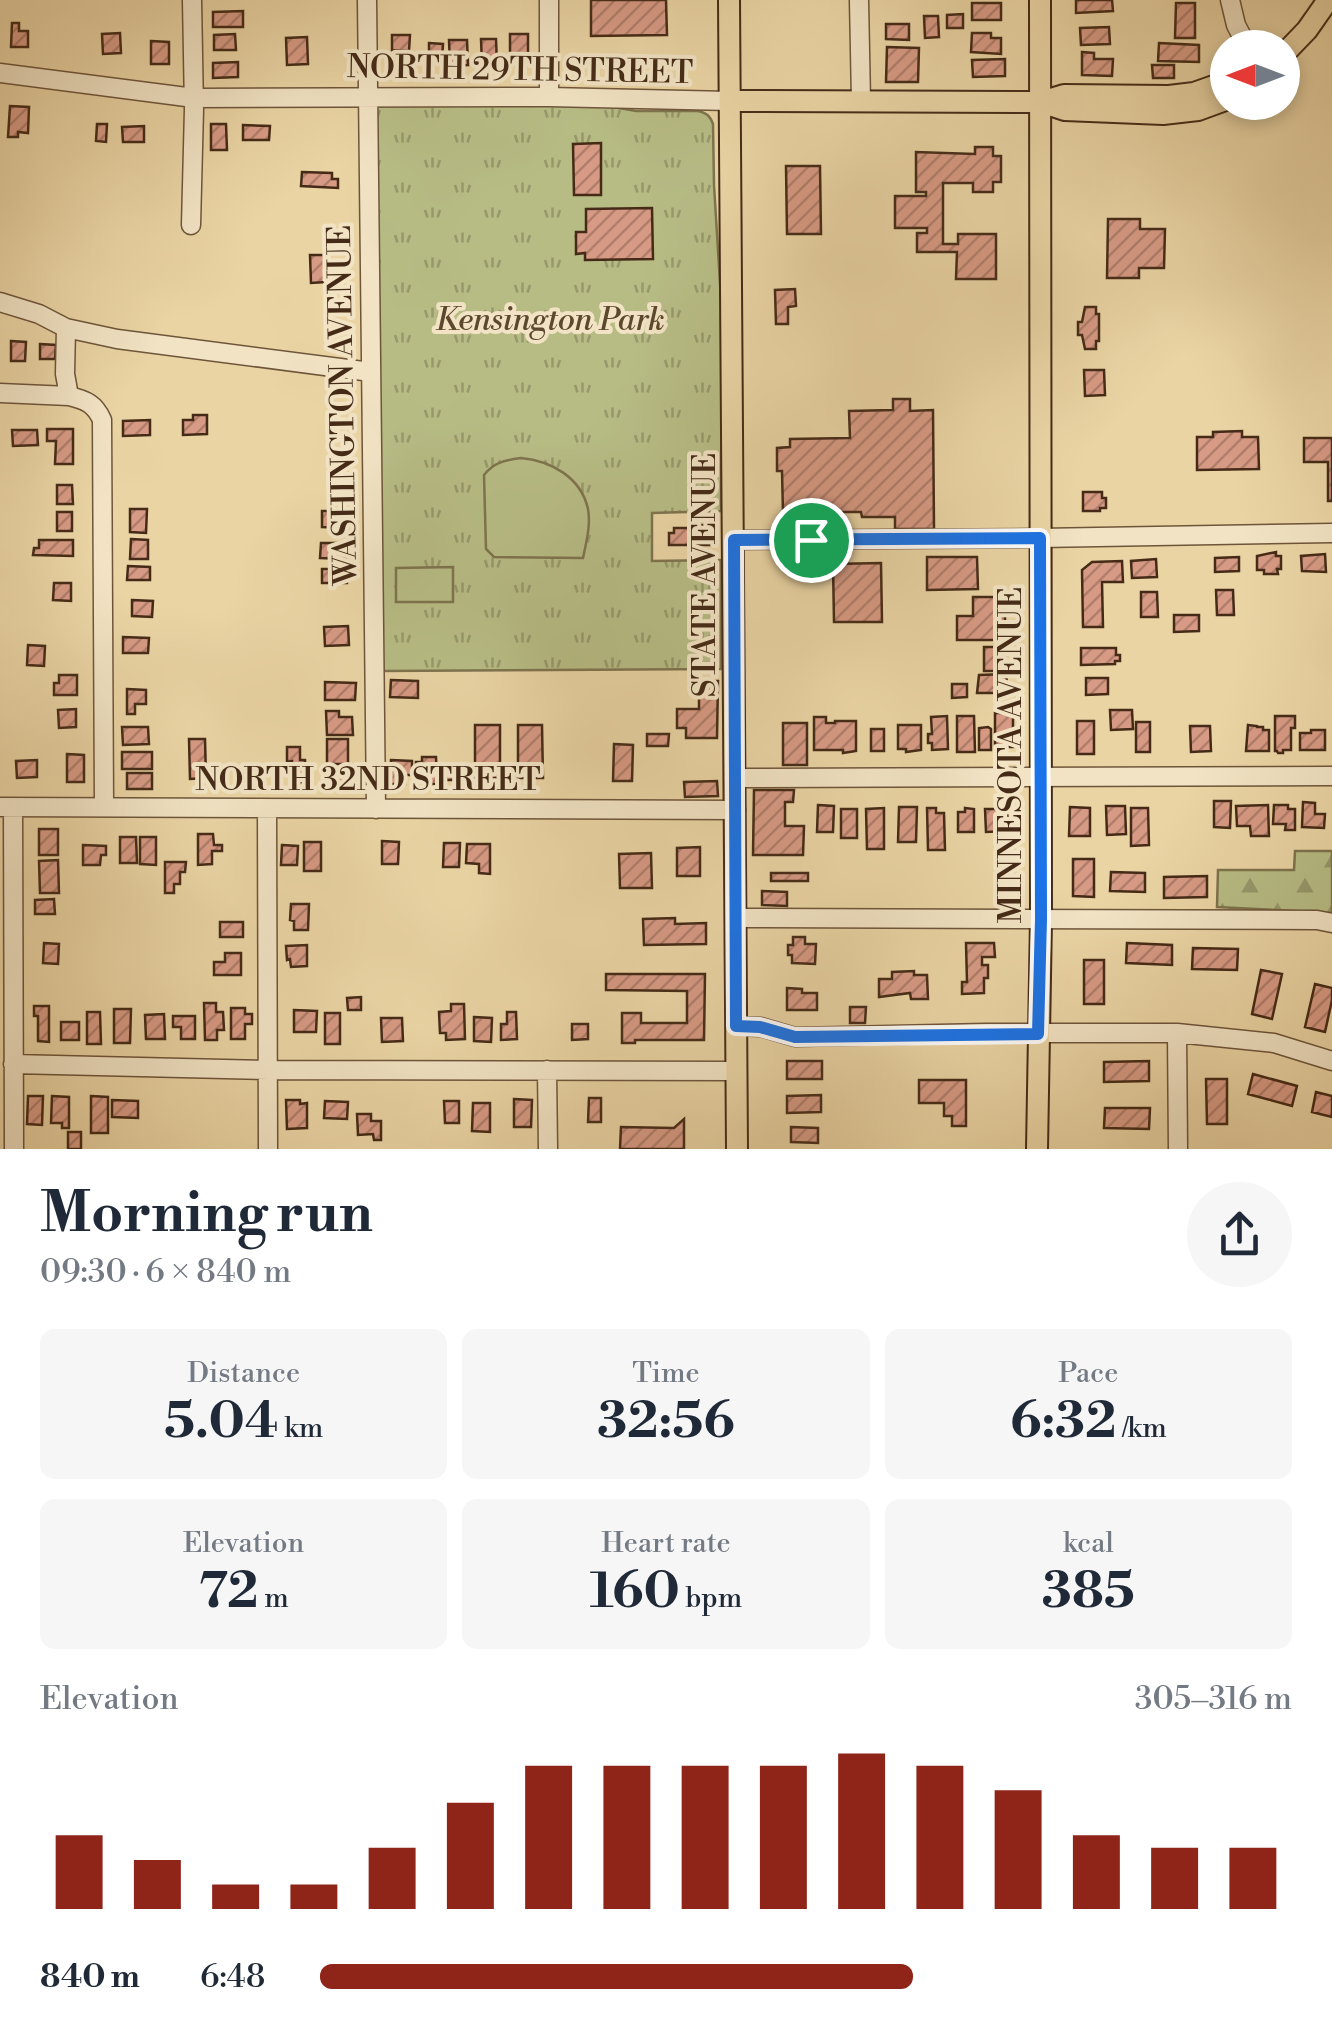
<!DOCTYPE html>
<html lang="en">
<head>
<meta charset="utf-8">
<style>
	:root { --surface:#fff; --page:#f6f6f7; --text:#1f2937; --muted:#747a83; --accent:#8f2418 }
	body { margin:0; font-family:"Libre Bodoni",serif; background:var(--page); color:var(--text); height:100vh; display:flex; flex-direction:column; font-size:38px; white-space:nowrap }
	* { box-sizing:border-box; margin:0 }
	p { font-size:32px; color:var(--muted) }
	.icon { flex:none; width:55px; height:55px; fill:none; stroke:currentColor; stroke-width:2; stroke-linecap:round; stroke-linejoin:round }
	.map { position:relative; height:1149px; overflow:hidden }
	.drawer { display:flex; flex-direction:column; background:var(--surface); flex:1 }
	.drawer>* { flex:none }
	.needle { width:65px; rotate:270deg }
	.buttons { position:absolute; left:1210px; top:30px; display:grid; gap:20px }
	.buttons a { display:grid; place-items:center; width:90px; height:90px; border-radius:50%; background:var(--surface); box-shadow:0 5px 15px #0003; font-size:50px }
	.pin { position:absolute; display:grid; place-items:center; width:85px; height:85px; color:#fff; margin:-42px; border:5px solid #fff; border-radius:50%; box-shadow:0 2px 10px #0007 }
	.round { display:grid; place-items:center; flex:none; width:105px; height:105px; border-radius:52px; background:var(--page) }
	.head { display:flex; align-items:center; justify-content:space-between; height:170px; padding:0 40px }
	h1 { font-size:55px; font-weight:800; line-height:75px }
	.stats { display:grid; grid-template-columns:repeat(3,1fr); gap:15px; height:170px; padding:10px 40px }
	.stats div { display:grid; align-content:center; border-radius:15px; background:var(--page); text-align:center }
	.stats b { font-size:50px; font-weight:800 }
	.stats small { font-size:28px; font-weight:400 }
	.stats p { font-size:28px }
	.chart { height:280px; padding:20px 40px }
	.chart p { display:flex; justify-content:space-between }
	.chart svg { width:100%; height:180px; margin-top:10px; stroke:var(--accent); stroke-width:6 }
	ul { padding:0 40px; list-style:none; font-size:32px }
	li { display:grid; grid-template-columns:160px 120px 1fr; align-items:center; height:75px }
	li i { height:25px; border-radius:12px; background:var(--accent) }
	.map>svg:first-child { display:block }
	.forest { fill:url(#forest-firs); stroke:#7e744e; stroke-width:2.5 }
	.park { fill:url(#park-tufts); stroke:#7e744e; stroke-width:2.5 }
	.garden { fill:#b7bc85; stroke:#7e744e; stroke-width:2.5 }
	.building { fill:url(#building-hatch); stroke:#452b17; stroke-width:2.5 }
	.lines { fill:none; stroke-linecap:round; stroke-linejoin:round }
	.minor-casing { stroke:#6e553a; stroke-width:21 }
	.major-casing { stroke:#452b17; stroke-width:24 }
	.minor { stroke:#f1e3c4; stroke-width:18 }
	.major { stroke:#ead4a4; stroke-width:20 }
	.route-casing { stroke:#fff; stroke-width:20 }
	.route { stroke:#1a73e8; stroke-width:12 }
	.labels { text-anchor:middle; stroke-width:8; stroke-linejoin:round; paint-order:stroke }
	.street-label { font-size:32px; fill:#452b17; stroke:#f1e3c4 }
	.park-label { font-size:32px; font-style:italic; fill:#5c482d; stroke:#f1e3c4 }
</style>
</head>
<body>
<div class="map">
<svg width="1332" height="1149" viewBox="0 0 1332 1149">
	<defs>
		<pattern id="forest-firs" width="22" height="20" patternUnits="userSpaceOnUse" patternTransform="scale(2.5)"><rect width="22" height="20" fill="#b7bc85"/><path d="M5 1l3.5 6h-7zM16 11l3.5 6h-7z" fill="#97996c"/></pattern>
		<pattern id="park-tufts" width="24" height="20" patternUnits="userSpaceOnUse" patternTransform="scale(2.5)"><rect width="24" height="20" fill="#b7bc85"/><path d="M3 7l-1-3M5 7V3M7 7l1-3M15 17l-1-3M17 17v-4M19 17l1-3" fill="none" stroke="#97996c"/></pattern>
		<pattern id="building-hatch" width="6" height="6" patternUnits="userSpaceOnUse" patternTransform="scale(2.5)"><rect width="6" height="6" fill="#d79a84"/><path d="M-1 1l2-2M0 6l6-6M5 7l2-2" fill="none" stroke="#b07e6b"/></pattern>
	</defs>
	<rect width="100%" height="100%" fill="#ead4a4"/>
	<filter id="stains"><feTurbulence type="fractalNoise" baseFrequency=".002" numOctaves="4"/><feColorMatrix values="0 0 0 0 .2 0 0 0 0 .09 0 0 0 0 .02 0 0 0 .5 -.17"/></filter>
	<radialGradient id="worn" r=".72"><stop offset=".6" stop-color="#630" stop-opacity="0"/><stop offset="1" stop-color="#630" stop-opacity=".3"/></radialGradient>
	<path class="forest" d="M1295,851h37v62l-115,-6 1,-37h76z"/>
	<path class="park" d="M380,104h216l40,7h62c9,2 12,5 15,13l1,61 8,131 -1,195 -69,2v48l69,-1v109l-339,2 -6,-564z"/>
	<path class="garden" d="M521,458c30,3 60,19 67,51 3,16 -2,34 -5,49l-89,-1 -8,-8 -2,-74c10,-13 22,-15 37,-17z
		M453,567v35h-57v-34z"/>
	<path class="building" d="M591,0h75l1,35 -76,1z
		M1076,0h36l1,11 -37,2z
		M972,3h29v17h-29z
		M1176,3h19v35h-20z
		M243,11v16h-30v-15z
		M963,14v14h-16v-13z
		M924,16h14l1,21 -14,1z
		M12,23h7v8h9v16h-17z
		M886,24h23v16l-23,-1z
		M1109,27l1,17 -29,1 -1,-17z
		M120,33l1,20 -18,1 -1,-20z
		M972,33h19v5h10v16l-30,-2z
		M235,34l1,16h-22v-15z
		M510,34h18v31l-18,1z
		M392,35h18l-1,16 -17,-1z
		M307,37l1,27 -21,1 -1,-27z
		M481,39h15l1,26h-15z
		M449,40h18l1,25 -18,1z
		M151,41l18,1v22h-18z
		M429,43l14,1 -1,16h-13z
		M1159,43l40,2v17l-41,-1z
		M887,47l32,1 -1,34h-32z
		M1082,52l12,1v6h19l-1,17 -30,-1z
		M1005,59v17l-32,1 -1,-17z
		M238,62v15l-25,1v-15z
		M1152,65h22v13h-21z
		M10,106l19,1 -1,26 -10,-1v5h-10z
		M97,124h10l-1,18 -10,-1z
		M211,124h15l1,26h-16z
		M243,125l27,1 -1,14h-26z
		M144,126v16h-21l-1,-15z
		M601,143v52h-27l-1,-51z
		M975,147h18v9h8v26h-8v10h-20v-9h-30v61h15v-10h38v45h-40l1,-27h-40v-19h10v-5h-32v-32h31v-4h-10v-40l59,2z
		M786,166h34l1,68h-34z
		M302,172l30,1v6h6v9l-37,-2z
		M652,208l1,51 -68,1v-7l-9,1v-22h10v-23z
		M1108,219h32v10h25l-1,39h-25v10h-32z
		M310,255h16v27l-15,1z
		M795,289l1,17 -8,1v17h-12l-1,-34z
		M1085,307h11v7h3v27h-3v8h-11l-3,-14h-4v-13h4z
		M11,341l15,1 -1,19h-14z
		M40,344l16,1 -1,14h-15z
		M1084,370h20l1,25 -20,1z
		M893,399h17v12l23,-1 1,119h-39v-12h-33l-1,-5h-78l-1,-41h-5v-23l13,-1v-8l60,-1 -1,-27 44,-1z
		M193,415h14v19l-24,1v-15h10z
		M150,420v15l-27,1v-15z
		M47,429h26v35h-18l1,-23h-9z
		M12,430h25l1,15 -25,1z
		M1242,431v6h16l1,32 -62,1v-33h16v-5z
		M1304,438h28v63h-4v-39h-24z
		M57,485h15l1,19h-16z
		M1083,492h19v6h4v10h-6v3h-17z
		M130,509h17l-1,24 -16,-1z
		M322,511h23l-1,17 -22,-1z
		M57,512h15v19h-15z
		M694,525h17v20h-42v-12h5v-5h20z
		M131,539l17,1v19h-18z
		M39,540h34v16l-40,-1 1,-7h5z
		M321,543h25v16l-26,-1z
		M1276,552v4h5v13h-4l1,5h-14v-4h-7v-14z
		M1325,554l1,18 -24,-1 -1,-15z
		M927,557h50l1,32 -51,1z
		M1239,557v14l-24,1v-14z
		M1156,559l1,18 -25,1 -1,-17z
		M1122,561l1,21h-21l1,45h-20l-1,-57 10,-8z
		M881,563l1,59h-48l-1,-58z
		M128,566l22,1v13h-23z
		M322,569h26l-1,14h-25z
		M54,583h17v18l-18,-1z
		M1216,590h17l1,25h-17z
		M1141,592h16l1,25h-17z
		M973,597h32v43h-48v-24h16z
		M132,600l21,1 -1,16 -20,-1z
		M1174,615h25v16l-25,1z
		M348,626l1,19 -24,1 -1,-19z
		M123,637l26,1 -1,15h-25z
		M28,645l17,1 -1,20 -17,-1z
		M984,647h21v24h-21z
		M1081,648h35v7h4v6h-5v3l-34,1z
		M1006,674l2,19h-31l2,-18z
		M59,675h18v20h-23v-12h5z
		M1086,678h22v16l-22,1z
		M391,680l27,1v17l-28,-1z
		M699,681h19l-1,57h-31v-10h-9v-19h22z
		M325,682l31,1 -1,17h-30z
		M952,684h15v13l-15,1z
		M127,689l19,1v14h-11v10h-8z
		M76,709v18l-17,1 -1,-18z
		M1110,710h22l1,19 -22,1z
		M326,711h13v6h13l1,18h-26z
		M995,713h18v34h-18z
		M947,716l1,33 -16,1v-7h-4v-9h4l-1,-17z
		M957,716h17l1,36h-18z
		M1275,716h20v12h-4v22h-8v3h-5l-1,-2h-2z
		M814,717h12v6h9v-2h21v30l-13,2v-3h-29z
		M1077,721h17v33h-17z
		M1136,722h14v30h-14z
		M783,723h24v42h-24z
		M475,725h25v53h-25z
		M518,725h24l1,53h-25z
		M898,725h23v25l-15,2v-3h-8z
		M1248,725l9,1v1h6v3h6v21h-23z
		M1190,726h20l1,25 -20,1z
		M122,727h26l1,17 -26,1z
		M988,727l3,2v21h-12v-22z
		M871,729h13v22h-13z
		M1311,730h14v20h-25v-17h11z
		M647,734h22l-1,12h-21z
		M189,739h16l1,39 -16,1z
		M327,739h21v25h-21z
		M614,744l19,1 -1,36h-19z
		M287,747h13v13h5l1,22 -14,1v-22l-5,1z
		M122,752h30v17h-30z
		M67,754l17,1v27h-17z
		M422,757h14l1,27h-13v-11h-8v-11h6z
		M37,760v17l-20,1 -1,-17z
		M391,760l21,1v14h-7v9h-15z
		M443,766h16v14h-17z
		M327,772h27v16l-27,1z
		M127,773h25v16h-25z
		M717,781l1,15 -33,1 -1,-15z
		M754,790h40l-1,12h-8v24h19l-1,29h-50z
		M1214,801h17l-1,27 -16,-1z
		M1303,802l12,1v11h10l-1,14 -22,-1z
		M818,805l16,1 -1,26h-16z
		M1268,805l1,31h-18l-1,-10h-13l-1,-20z
		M1274,805h14v4h7v21h-10l1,-6h-13z
		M1106,806h19l1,28 -19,1z
		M899,807h18l-1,35h-18z
		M1070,807l20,1v28h-21z
		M884,808v41h-17l-1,-40z
		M927,808h9v5h8l1,37h-17z
		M965,808l9,1v23h-16v-20h7z
		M1131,808h17l1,37 -18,1z
		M841,809h16v29h-16z
		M985,809h22l1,22 -22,1z
		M39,829h19v26h-19z
		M198,834h15l1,11h8v6h-10v13l-14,1z
		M120,837h16l1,26h-17z
		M140,837h16v28l-16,-1z
		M382,841l17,1 -1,22h-16z
		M304,842h17v29h-17z
		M444,843h16l-1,24h-16z
		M467,844h23v30l-11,-1v-9l-13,-1z
		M83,845l23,1v9h-5l-1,10h-17z
		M282,845l16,1 -1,19h-16z
		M700,847v29h-23v-28z
		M651,853l1,35h-32l-1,-34z
		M1073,859h21v38l-21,-1z
		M58,860l1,33h-19l-1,-32z
		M165,862h21l-1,10h-5v12h-6v9h-9z
		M1111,872l34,1v19l-35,-1z
		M771,873h37v8h-37z
		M1207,876v21l-43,1v-21z
		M762,891l25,1v14l-25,-1z
		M54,899l1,15h-20v-14z
		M291,904h18l-1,26h-14v-9l-4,-1z
		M675,918v6l31,-1v21l-62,1 -1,-26z
		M220,922h23v15h-23z
		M793,937h12v7h11l-1,20 -23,-1v-8h-4v-10h5z
		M44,943l15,1 -1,20 -15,-1z
		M966,943h28l1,14h-13v8h6v13h-4v15l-22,1v-12h5z
		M1127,943l45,2v20l-46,-2z
		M307,945v21l-16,1 -1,-8 -3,1 -1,-14z
		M1193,948l45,1 -1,21 -45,-1z
		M225,953h16v22h-27v-13h11z
		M1084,960h20v44h-20z
		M1261,970l21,4 -10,45 -20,-5z
		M914,971v4h13l1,24h-17l-1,-6 -31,4v-18h13v-7z
		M606,974h99l-1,66h-69v3h-13v-30h19v10h46v-32l-81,-1z
		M1315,984l17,4v12l-7,32 -20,-5z
		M787,988l15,1v4h15v17h-30z
		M361,997v13h-13l-1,-12z
		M204,1003h12v9h7l1,18h-7v10h-12z
		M451,1004h13l1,35 -19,1v-7h-6l-1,-21 12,-1z
		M34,1006h15v36l-11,-1v-25h-4z
		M850,1007h16l-1,16h-15z
		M231,1008h14v6h7v10h-7v15h-14z
		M114,1009h17l-1,34h-16z
		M294,1010l23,1 -1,21h-22z
		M87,1012h13l1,32h-14z
		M507,1012h9l1,27 -16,1v-16h6z
		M325,1013h15v31h-15z
		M164,1014l1,25h-19l-1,-24z
		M173,1016h22v23h-14v-12h-8z
		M474,1017l18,1 -1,24 -17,-1z
		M381,1018h21l1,23 -21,1z
		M61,1022h18v18h-18z
		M572,1024h16v15l-16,1z
		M787,1061h35v18h-35z
		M1149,1061v20l-45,1v-20z
		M1253,1074l44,12 -5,20 -44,-12z
		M1206,1079h21v45h-20z
		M919,1080h47v46h-14v-10h-8v-13h-25z
		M1316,1092l16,4v21l-20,-5z
		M821,1095v17l-34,1v-17z
		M28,1096h15l-1,29 -15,-1z
		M52,1096l17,1v31h-7v-5h-11z
		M91,1096l17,1v36h-17z
		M589,1098h12v24h-13z
		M514,1099l18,1 -1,27h-17z
		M112,1100l26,1v17l-26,-1z
		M286,1100h14v4l7,-1v25l-20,1z
		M325,1101l23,1 -1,17 -23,-1z
		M444,1101h15v22h-14z
		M473,1103h17v29l-18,-1z
		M1105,1108h45l-1,21 -45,-1z
		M357,1114h14v7h10v19h-7l-1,-6 -15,1z
		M684,1119v30h-64l1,-22 53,1z
		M791,1127l27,1v15l-27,-1z
		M68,1132h13v17h-13z"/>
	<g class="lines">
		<g class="minor-casing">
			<path id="minor" d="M367,0l9,809
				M859,0l2,101
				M1230,0l6,25 12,23
				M0,73l194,25 355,-1 181,4
				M549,97v-97
				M191,225l3,-116 -2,-109
				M0,302l39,12 27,14 51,11 254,33
				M66,328l-1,46 4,22c17,4 26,8 33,24l2,387
				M0,393l69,3
				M734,540l306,-2 292,-5
				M735,778l597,-2
				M0,807l736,3
				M13,808l1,341
				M267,810l1,339
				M736,918l581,2 15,3
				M736,1026l25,1 34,10 191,-4h191l97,10 58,18
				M1177,1033l1,116
				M13,1064l256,6 467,1
				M547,1070l1,79"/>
		</g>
		<g class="major-casing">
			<path id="major" d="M729,0l8,1149
				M1282,56l25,-26 21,-30
				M730,101l311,1 23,-7 105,1 25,-3 34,-12
				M1041,102l24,8 98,4 35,-4 30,-11
				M1037,1149l4,-230 -1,-919"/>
		</g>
		<use href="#minor" class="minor"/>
		<use href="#major" class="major"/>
	</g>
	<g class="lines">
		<g class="route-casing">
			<path id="route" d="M1040,538l1,381 -3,115 -243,3 -35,-10 -24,-1 -2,-486z"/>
		</g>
		<use href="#route" class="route"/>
	</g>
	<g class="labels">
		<g class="street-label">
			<text transform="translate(520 69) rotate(1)" y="11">NORTH 29TH STREET</text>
			<text transform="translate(342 405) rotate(-91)" y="11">WASHINGTON AVENUE</text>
			<text transform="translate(704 575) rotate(-90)" y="11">STATE AVENUE</text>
			<text transform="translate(1010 755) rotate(-90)" y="11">MINNESOTA AVENUE</text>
			<text x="368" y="790">NORTH 32ND STREET</text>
		</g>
		<g class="park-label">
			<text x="550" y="330">Kensington Park</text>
		</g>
	</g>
	<rect width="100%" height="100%" filter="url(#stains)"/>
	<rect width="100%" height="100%" fill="url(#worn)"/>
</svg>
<div class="buttons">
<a><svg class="needle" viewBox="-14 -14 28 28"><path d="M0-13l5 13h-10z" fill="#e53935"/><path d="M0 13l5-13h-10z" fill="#747a83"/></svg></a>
</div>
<div class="pin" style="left:811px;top:540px;background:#1e9e55"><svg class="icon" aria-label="arrive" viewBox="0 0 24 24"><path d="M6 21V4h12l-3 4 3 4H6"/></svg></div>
</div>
<section class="drawer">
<div class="head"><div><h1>Morning run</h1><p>09:30 · 6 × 840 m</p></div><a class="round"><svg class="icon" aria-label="share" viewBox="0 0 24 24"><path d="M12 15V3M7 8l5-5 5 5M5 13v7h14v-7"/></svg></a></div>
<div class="stats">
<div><p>Distance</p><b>5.04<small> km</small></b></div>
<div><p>Time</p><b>32:56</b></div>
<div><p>Pace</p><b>6:32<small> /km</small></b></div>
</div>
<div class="stats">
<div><p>Elevation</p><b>72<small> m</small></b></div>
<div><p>Heart rate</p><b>160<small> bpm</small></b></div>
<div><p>kcal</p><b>385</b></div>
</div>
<div class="chart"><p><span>Elevation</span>305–316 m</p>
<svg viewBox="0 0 160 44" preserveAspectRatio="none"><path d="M5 44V26M15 44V32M25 44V38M35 44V38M45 44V29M55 44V18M65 44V9M75 44V9M85 44V9M95 44V9M105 44V6M115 44V9M125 44V15M135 44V26M145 44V29M155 44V29"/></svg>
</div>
<ul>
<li><b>840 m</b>6:48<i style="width:61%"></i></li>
</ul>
</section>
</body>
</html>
